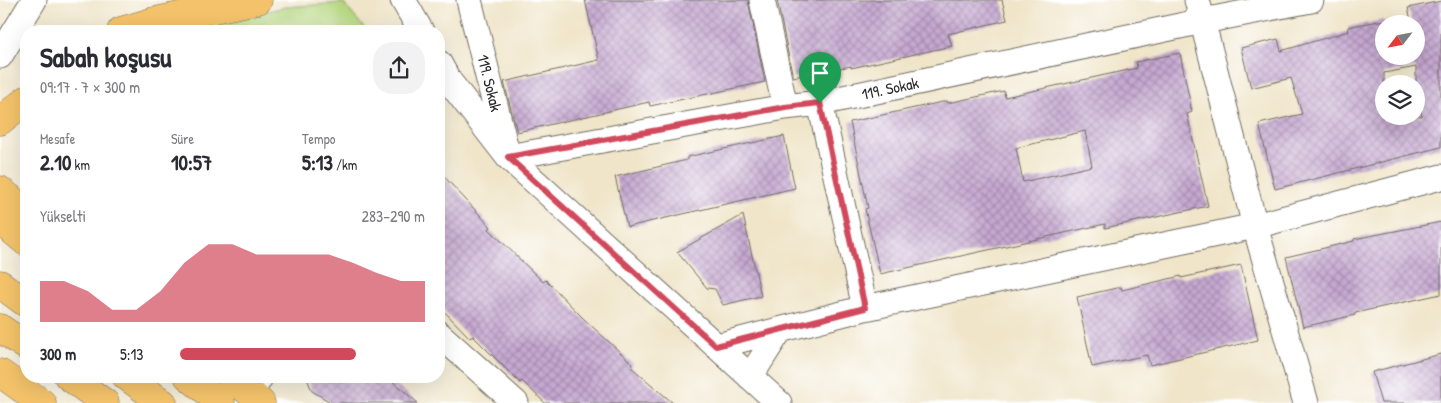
<!DOCTYPE html>
<html lang="tr">
<head>
<meta charset="utf-8">
<style>
	:root { --surface:#fff; --page:#f2f2f3; --text:#2b2b33; --muted:#7c7c81; --accent:#d1495b }
	body { margin:0; font-family:"Patrick Hand",sans-serif; background:var(--page); color:var(--text); height:100vh; display:flex; flex-direction:column; font-size:19px; white-space:nowrap }
	* { box-sizing:border-box; margin:0 }
	p { font-size:16px; color:var(--muted) }
	.icon { flex:none; width:28px; height:28px; fill:none; stroke:currentColor; stroke-width:2; stroke-linecap:round; stroke-linejoin:round }
	.map { position:relative; flex:1; overflow:hidden }
	.sheet { position:absolute; left:20px; top:25px; width:425px; height:358px; display:flex; flex-direction:column; background:var(--surface); border-radius:20px; box-shadow:0 5px 20px #0002 }
	.sheet>* { flex:none }
	.needle { width:32px; rotate:238deg }
	.buttons { position:absolute; left:1375px; top:15px; display:grid; gap:10px }
	.buttons a { display:grid; place-items:center; width:50px; height:50px; border-radius:50%; background:var(--surface); box-shadow:0 5px 20px #0002; font-size:25px }
	.pin { position:absolute; display:grid; place-items:center; width:42px; height:42px; color:#fff; margin:-51px -21px; border-radius:50% 50% 50% 0; rotate:-45deg; box-shadow:0 0 5px #0007 }
	.pin .icon { rotate:45deg }
	.round { display:grid; place-items:center; flex:none; width:52px; height:52px; border-radius:20px; background:var(--page) }
	.summary { display:flex; align-items:center; justify-content:space-between; height:85px; padding:0 20px }
	h1 { font-size:28px; font-weight:800; line-height:38px }
	.figures { display:grid; grid-template-columns:repeat(3,1fr); gap:8px; height:85px; padding:5px 20px }
	.figures div { display:grid; align-content:center }
	.figures b { font-size:21px; font-weight:800 }
	.figures small { font-size:14px; font-weight:400 }
	.figures p { font-size:14px }
	.chart { height:140px; padding:10px 20px }
	.chart p { display:flex; justify-content:space-between }
	.chart svg { width:100%; height:90px; margin-top:5px; fill:var(--accent); opacity:.7 }
	ul { padding:0 20px; list-style:none; font-size:16px }
	li { display:grid; grid-template-columns:80px 60px 1fr; align-items:center; height:38px }
	li i { height:12px; border-radius:6px; background:var(--accent) }
	.map>svg:first-child { display:block }
	.green { fill:#b4d57d; stroke:#708054 }
	.building { fill:url(#building-cross-hatch); fill-rule:evenodd }
	.lines { fill:none; stroke-linecap:round; stroke-linejoin:round }
	.minor-casing { stroke:#706c62; stroke-width:27 }
	.major-casing { stroke:#706c62; stroke-width:29 }
	.highway-casing { stroke:#706c62; stroke-width:29 }
	.minor { stroke:#fff; stroke-width:25 }
	.major { stroke:#f3c26a; stroke-width:28 }
	.highway { stroke:#f3c26a; stroke-width:28 }
	.route-casing { stroke:#fff; stroke-width:10 }
	.route { stroke:#d1495b; stroke-width:6 }
	.labels { text-anchor:middle; stroke-width:4; stroke-linejoin:round; paint-order:stroke }
	.street-label { font-size:16px; fill:#2b2b2b; stroke:#fff }
</style>
</head>
<body>
<div class="map">
<svg width="1441" height="403" viewBox="0 0 1441 403">
	<defs>
		<pattern id="building-cross-hatch" width="8" height="8" patternUnits="userSpaceOnUse" patternTransform="scale(1.25)"><rect width="8" height="8" fill="#c6a8d1"/><path d="M0 0l8 8M0 8l8-8" fill="none" stroke="#a189aa"/></pattern>
	</defs>
	<rect width="100%" height="100%" fill="#fff"/>
	<filter id="ink" filterUnits="userSpaceOnUse"><feTurbulence type="fractalNoise" baseFrequency=".02" numOctaves="2"/><feDisplacementMap in="SourceGraphic" scale="10" xChannelSelector="R" yChannelSelector="G"/><feConvolveMatrix kernelMatrix="1 2 1 2 8 2 1 2 1" color-interpolation-filters="sRGB"/></filter>
	<filter id="wash" filterUnits="userSpaceOnUse"><feTurbulence type="fractalNoise" baseFrequency=".0096" numOctaves="4" result="noise"/><feDisplacementMap in="SourceGraphic" scale="20" xChannelSelector="R" yChannelSelector="G"/><feGaussianBlur stdDeviation="1.12" result="paint"/><feColorMatrix in="noise" values="0 0 0 0 0 0 0 0 0 0 0 0 0 0 0 0 0 1.4 0 .05"/><feComposite in="paint" operator="in"/></filter>
	<g filter="url(#wash)">
		<rect width="100%" height="100%" fill="#f0e5c9"/>
		<path class="green" d="M343,3l24,28h-186l104,-24z"/>
		<g id="blocks">
			<path class="building" d="M585,0h163l17,82 -115,24 -1,-4 -132,30 -13,-50 95,-22z
				M777,0h225l5,20 -59,14 4,12 -101,22v-2l-58,11z
				M1441,1v146l-166,42 -16,-65 43,-10 -11,-36 -40,10 -10,-40 37,-9 3,12 68,-20 -1,-4 36,-7v36h32v-32h-4l-4,-16zM1416,67v26l6,23h-38v-43z
				M1180,53l12,59 -5,2 21,92 -103,22v-4l-225,50 -15,-65 3,-1 -18,-86 97,-21 1,2 56,-12 1,6 132,-29 -1,-6zM1085,131l7,35 -69,16 -7,-34z
				M784,136l11,52 -168,39 -12,-50 72,-17v-3z
				M439,171l52,56 -2,2 54,53 3,-2 37,38 50,46 -2,3 42,36h-128l-23,-22 -2,2 -47,-47 -3,2 -31,-32z
				M743,215l18,81 -38,9 -8,-16 -8,-1 -30,-36z
				M1441,222v72l-86,19v2l-52,12 -17,-70 68,-16v-2z
				M1241,265l17,75 -108,25 -3,-10 -55,12 -15,-70 44,-10 1,3 59,-14v2z
				M1441,354v49h-60l-9,-31z
				M306,376h80l32,27h-86l-20,-12z"/>
		</g>
	</g>
	<g filter="url(#ink)">
		<use href="#blocks" fill-opacity="0" stroke="#706c62" stroke-width="1"/>
		<g class="lines">
			<g class="minor-casing">
				<path id="minor" d="M403,0l18,31
					M469,0l39,157 277,-50 35,-4 383,-82 108,-21
					M762,0l23,107
					M1197,0l58,226 51,177
					M0,56l34,-56
					M439,63l10,18 59,76 271,246
					M820,103l45,205
					M439,334l77,69
					M717,346l148,-38 390,-82 186,-49
					M750,377l30,-47
					M251,393l10,-17"/>
			</g>
			<g class="major-casing">
				<path id="major" d="M121,31l34,-10 103,-21
					M0,121l26,-21"/>
			</g>
			<g class="highway-casing">
				<path id="highway" d="M142,31l13,-10
					M0,190l26,21
					M0,220l26,22
					M0,284l26,19
					M0,328l26,18
					M0,373l42,30
					M68,376l37,27
					M126,376l37,27
					M188,376l33,27
					M231,376l30,27"/>
			</g>
			<use href="#minor" class="minor"/>
			<use href="#major" class="major"/>
			<use href="#highway" class="highway"/>
		</g>
	</g>
	<g class="lines" filter="url(#ink)">
		<g class="route-casing">
			<path id="route" d="M820,103l45,205 -149,38 -208,-189 277,-50z"/>
		</g>
		<use href="#route" class="route"/>
	</g>
	<g class="labels">
		<g class="street-label">
			<text transform="translate(490 83) rotate(76)" y="6">119. Sokak</text>
			<text transform="translate(890 88) rotate(-12)" y="6">119. Sokak</text>
		</g>
	</g>
</svg>
<div class="buttons">
<a><svg class="needle" viewBox="-14 -14 28 28"><path d="M0-13l5 13h-10z" fill="#e53935"/><path d="M0 13l5-13h-10z" fill="#7c7c81"/></svg></a>
<a><svg class="icon" aria-label="layers" viewBox="0 0 24 24"><path d="M12 4l9 5-9 5-9-5zM3 14l9 5 9-5"/></svg></a>
</div>
<div class="pin" style="left:820px;top:103px;background:#1e9e55"><svg class="icon" aria-label="arrive" viewBox="0 0 24 24"><path d="M6 21V4h12l-3 4 3 4H6"/></svg></div>
<section class="sheet">
<div class="summary"><div><h1>Sabah koşusu</h1><p>09:17 · 7 × 300 m</p></div><a class="round"><svg class="icon" aria-label="share" viewBox="0 0 24 24"><path d="M12 15V3M7 8l5-5 5 5M5 13v7h14v-7"/></svg></a></div>
<div class="figures">
<div><p>Mesafe</p><b>2.10<small> km</small></b></div>
<div><p>Süre</p><b>10:57</b></div>
<div><p>Tempo</p><b>5:13<small> /km</small></b></div>
</div>
<div class="chart"><p><span>Yükselti</span>283–290 m</p>
<svg viewBox="0 0 160 44" preserveAspectRatio="none"><path d="M0 44V24L10 24L20 29L30 38L40 38L50 29L60 15L70 6L80 6L90 11L100 11L110 11L120 11L130 15L140 20L150 24L160 24V44z"/></svg>
</div>
<ul>
<li><b>300 m</b>5:13<i style="width:72%"></i></li>
</ul>
</section>
</div>
</body>
</html>
